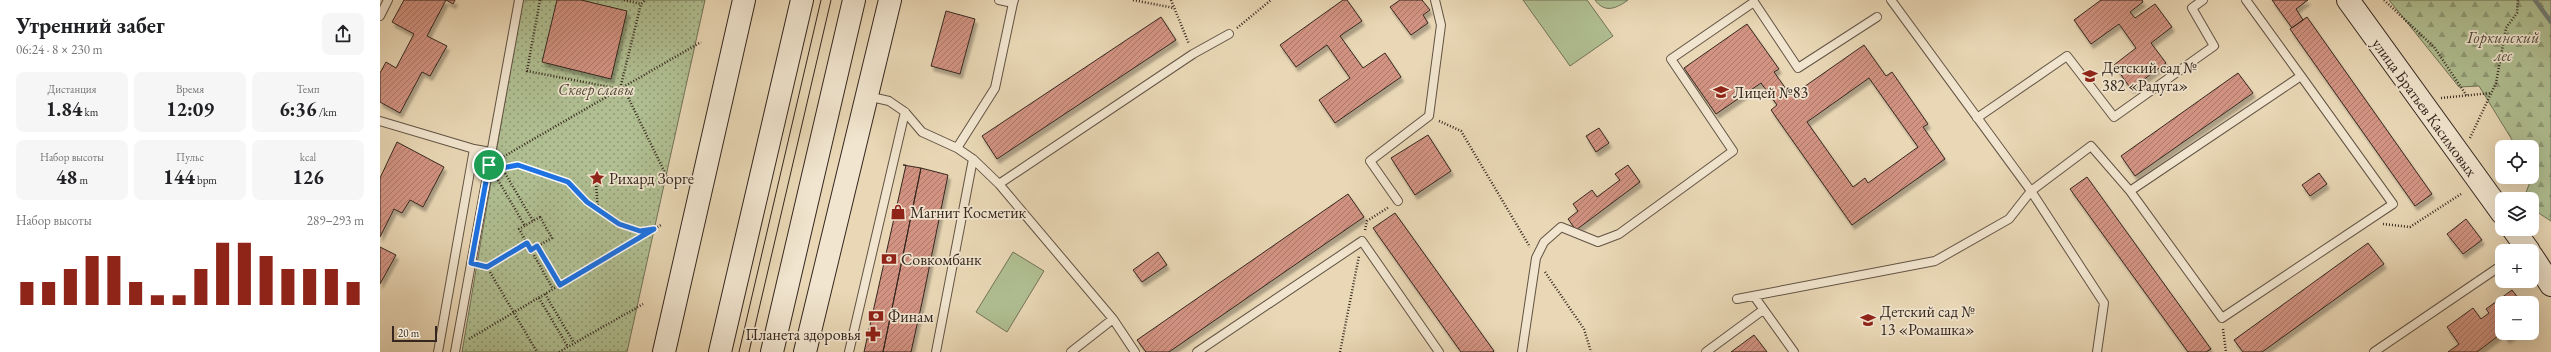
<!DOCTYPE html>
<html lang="ru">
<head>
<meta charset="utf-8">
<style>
	:root { --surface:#fff; --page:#f6f6f6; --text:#202124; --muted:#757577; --accent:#8f2418 }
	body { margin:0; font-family:"EB Garamond",serif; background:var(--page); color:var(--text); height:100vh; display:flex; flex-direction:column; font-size:15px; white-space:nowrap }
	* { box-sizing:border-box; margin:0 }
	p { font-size:13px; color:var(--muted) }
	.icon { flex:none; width:22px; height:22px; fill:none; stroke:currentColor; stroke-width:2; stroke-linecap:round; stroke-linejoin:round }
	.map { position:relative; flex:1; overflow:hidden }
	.panel { display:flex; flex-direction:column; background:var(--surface); width:380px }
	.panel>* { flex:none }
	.controls { position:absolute; left:2115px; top:140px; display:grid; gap:8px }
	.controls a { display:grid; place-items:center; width:44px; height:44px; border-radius:8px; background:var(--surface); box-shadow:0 4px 16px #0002; font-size:20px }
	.scale { position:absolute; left:12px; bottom:10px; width:45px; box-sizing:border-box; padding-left:4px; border:2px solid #35271f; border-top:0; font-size:11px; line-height:14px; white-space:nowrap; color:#35271f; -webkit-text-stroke:3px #f1e5cf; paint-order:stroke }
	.pin { position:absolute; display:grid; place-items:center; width:34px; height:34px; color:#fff; margin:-17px; border:2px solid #fff; border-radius:50%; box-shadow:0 1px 4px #0007 }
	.round { display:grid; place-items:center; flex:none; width:42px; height:42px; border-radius:8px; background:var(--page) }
	.head { display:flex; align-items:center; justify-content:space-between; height:68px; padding:0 16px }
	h1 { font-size:22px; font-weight:700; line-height:30px }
	.stats { display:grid; grid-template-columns:repeat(3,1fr); gap:6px; height:68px; padding:4px 16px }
	.stats div { display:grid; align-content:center; border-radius:8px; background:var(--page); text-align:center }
	.stats b { font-size:20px; font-weight:700 }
	.stats small { font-size:11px; font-weight:400 }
	.stats p { font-size:11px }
	.chart { height:112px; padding:8px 16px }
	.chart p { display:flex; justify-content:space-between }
	.chart svg { width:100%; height:72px; margin-top:4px; stroke:var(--accent); stroke-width:6 }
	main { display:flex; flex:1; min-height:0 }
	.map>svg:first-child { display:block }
	.forest { fill:url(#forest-firs); stroke:#727358 }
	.park { fill:url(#park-dots); stroke:#727358 }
	.garden { fill:#b0bf92; stroke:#727358 }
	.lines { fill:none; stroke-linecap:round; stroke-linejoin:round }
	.stream { stroke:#717e78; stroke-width:4.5 }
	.building { fill:url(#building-hatch); stroke:#35271f; fill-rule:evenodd; filter:url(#shadow) }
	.lane-casing { stroke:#625344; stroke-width:10 }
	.secondary-casing { stroke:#35271f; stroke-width:24 }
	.path { stroke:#35271f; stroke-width:2.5; stroke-dasharray:1 2; stroke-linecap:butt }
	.lane { stroke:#f1e5cf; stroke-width:8 }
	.secondary { stroke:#f1e5cf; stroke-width:22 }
	.tram { stroke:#35271f; stroke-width:1 }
	.route-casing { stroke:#fff; stroke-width:8 }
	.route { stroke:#1a73e8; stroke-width:5 }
	.labels { text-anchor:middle; stroke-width:3.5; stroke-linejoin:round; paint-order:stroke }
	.park-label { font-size:16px; font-style:italic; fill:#544d3c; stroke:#f1e5cf }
	.poi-label { font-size:16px; fill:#35271f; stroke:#f1e5cf; text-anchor:start }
	.street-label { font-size:16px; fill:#35271f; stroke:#f1e5cf }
</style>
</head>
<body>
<main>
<section class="panel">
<div class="head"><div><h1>Утренний забег</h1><p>06:24 · 8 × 230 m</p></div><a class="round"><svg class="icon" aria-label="share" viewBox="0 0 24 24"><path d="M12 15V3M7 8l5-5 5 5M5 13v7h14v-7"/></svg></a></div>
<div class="stats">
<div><p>Дистанция</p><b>1.84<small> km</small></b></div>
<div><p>Время</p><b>12:09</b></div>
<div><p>Темп</p><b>6:36<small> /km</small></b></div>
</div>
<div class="stats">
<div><p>Набор высоты</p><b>48<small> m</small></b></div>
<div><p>Пульс</p><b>144<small> bpm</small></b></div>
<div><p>kcal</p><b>126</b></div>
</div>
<div class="chart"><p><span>Набор высоты</span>289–293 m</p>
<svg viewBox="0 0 160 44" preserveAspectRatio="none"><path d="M5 44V30M15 44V30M25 44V22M35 44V14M45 44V14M55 44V30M65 44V38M75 44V38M85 44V22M95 44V6M105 44V6M115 44V14M125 44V22M135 44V22M145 44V22M155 44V30"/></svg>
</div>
</section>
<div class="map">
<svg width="2171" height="352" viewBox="0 0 2171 352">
	<defs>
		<pattern id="forest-firs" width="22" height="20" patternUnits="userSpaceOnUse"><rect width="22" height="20" fill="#b0bf92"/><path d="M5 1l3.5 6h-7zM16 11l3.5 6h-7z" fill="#909b77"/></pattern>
		<pattern id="park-dots" width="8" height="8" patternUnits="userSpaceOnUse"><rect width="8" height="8" fill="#b0bf92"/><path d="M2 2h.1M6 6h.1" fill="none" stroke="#909b77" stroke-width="1.8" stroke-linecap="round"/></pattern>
		<pattern id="building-hatch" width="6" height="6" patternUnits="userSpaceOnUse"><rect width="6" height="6" fill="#d29382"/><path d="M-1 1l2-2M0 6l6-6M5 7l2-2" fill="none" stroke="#ab786a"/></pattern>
		<filter id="shadow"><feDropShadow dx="2.5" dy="4.5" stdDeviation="1" flood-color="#0004"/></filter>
	</defs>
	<rect width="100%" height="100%" fill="#e9d7b5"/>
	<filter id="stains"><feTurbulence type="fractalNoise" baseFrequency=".005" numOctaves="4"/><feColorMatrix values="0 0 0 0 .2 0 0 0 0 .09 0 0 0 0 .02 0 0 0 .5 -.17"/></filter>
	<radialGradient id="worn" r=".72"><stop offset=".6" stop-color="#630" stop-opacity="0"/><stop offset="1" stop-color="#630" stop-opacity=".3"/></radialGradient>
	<path class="forest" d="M2009,0h162v221c-9,-6 -19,-10 -19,-22h-4l-3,-4 7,-18v-30h-22l4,-4 -35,-57 -20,1z"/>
	<path class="park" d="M142,0h183l-78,352h-165z"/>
	<path class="garden" d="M1143,0h64l26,36 -43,30z
		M1215,0h33c-11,8 -23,14 -33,0z
		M633,252l31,19 -37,61 -31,-20z"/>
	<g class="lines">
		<path class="stream" d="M2155,0l16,22"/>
	</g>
	<path class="building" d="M24,0h51l-2,4 -7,-4 -19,36 20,10 -17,30 -8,-4 -22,41 -20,-11v-29l6,-11 10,6 18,-34 -22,-12z
		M177,0h24l46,11 -16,68 -69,-17z
		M963,0h4l15,21 -22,15 23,32 22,-15 16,24 -66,46 -16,-23 31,-22 -23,-33 -31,22 -16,-22z
		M1020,0h22l8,10 -7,5 5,8 -17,12 -21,-28z
		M1721,0h41l1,2 -13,10 5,6 20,-14 17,23 -21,16 15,20 -35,26 -17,-24 22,-17 -17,-24 -28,20 -17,-24z
		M1892,0h36l-12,9 7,11 -11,8z
		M566,11l29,8 -15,55 -29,-8z
		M781,17l15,23 -179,119 -15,-23z
		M1927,17l125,177 -17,12 -125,-177z
		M1367,24l32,45 -5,3 17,24 73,-51 22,31 6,-4 36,52 -5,3 22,32 -93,66 -81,-115 6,-5 -16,-22 -45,31 -32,-46zM1489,78l49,69 -50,36 -3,-5 -12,9 -46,-65z
		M1858,73l15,20 -118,83 -14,-20z
		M1219,128l10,15 -13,9 -10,-16z
		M1048,135l23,36 -36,24 -24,-37z
		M17,142l47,25 -21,40 -13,-7 -8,13 -8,-4 -14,28v-59z
		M523,165l18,3 -38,184h-19l42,-187z
		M1248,165l12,17 -64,48 -8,-11 10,-8 -5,-7 19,-14 5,7 23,-17 -5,-6z
		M541,168l27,7 -25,123 -12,54h-28z
		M1939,173l8,11 -17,12 -8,-11z
		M1707,177l124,172 -5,3h-18l-118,-163z
		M968,194l16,23 -195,135h-23l-9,-12z
		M1015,213l99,138 -1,1h-32l-88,-124z
		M2086,219l16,21 -19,14 -16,-20z
		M1988,243l16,21 -122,88h-19l-9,-12z
		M0,247l16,8 -16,29z
		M778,252l9,13 -25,17 -9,-12z
		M2132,290l10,13h-20v30l-25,19h-29l11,-8 -12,-17 26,-19 8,11 8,-6 -3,-4z
		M2123,333h13l-9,6z
		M1374,335l13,17h-36z"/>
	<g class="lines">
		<g class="lane-casing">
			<path id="lane" d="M619,0l14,3 1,-3
				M1511,0l140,191 73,112 -7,49
				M1866,0l55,76
				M0,16l8,-16
				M1921,76l92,128 -171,114 -92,-127z
				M487,96l22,5 16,11 17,20 35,16 16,11 26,25 114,135
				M1597,118l90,-62 47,61 100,-71 -22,-38 11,-8
				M0,121l94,28
				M577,148l38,-60 18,-85
				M619,184l194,-130 36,-20
				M1018,201l-28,-40 59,-45 12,-91 -6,-25
				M1374,296l40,56
				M1357,299l198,-38 74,-42 22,-28 60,-45 39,45
				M58,352l36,-203 17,3
				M75,352l64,-352
				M469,352l56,-240
				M556,352l37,-193
				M691,352l42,-33 22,33
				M817,352l165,-111 77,111
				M1142,352l14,-94 8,-16 17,-15 37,15 21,-8 114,-83 -62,-92 83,-57 44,66 79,-51
				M1326,352l57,-42
				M1994,352l128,-87"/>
		</g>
		<g class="secondary-casing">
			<path id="secondary" d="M1968,0l154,213
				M2133,229l16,22
				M2152,256l19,29
				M284,352l80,-352
				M340,352l82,-352
				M392,352l82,-352
				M425,352l85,-352"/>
		</g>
		<path class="path" d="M160,0l-13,71 93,18 21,-85
			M244,0l17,4 4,-4
			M753,0l41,8
			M791,0l18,44
			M2004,0l50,47 33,49
			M857,28l34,-28
			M243,87l47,96
			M2061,98l50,-5
			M1059,121l22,10 69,116
			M2090,138l26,-55 10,-55 11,-15 1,-13
			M121,158l200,-116
			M122,168c21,-3 46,3 65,14 7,4 13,14 19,20 17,15 43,31 66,27
			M122,168l31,53
			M118,180l27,46
			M216,183l2,28
			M160,217l12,21 -21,12 -12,-21z
			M2003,224l27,3 51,-33
			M985,230l2,-9 22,-14
			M157,247l23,38
			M151,250l22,39
			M102,266l5,1 40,-24
			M107,267l50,85
			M1165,272l39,57 7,23
			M165,294l29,49
			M159,298l29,49
			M1843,329l3,23
			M89,339l192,-114
			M179,352l84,-48
			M960,352l19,-96"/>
		<use href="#lane" class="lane"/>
		<use href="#secondary" class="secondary"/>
		<path class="tram" d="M359,352l82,-352
			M369,352l82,-352"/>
	</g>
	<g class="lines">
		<g class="route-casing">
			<path id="route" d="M118,160l4,8 16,-3 50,17 19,20 32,22 21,7 14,-2 -94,56 -23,-39 -6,4 -4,-7 -40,24 -16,-4 18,-98z"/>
		</g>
		<use href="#route" class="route"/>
	</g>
	<defs>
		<g id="school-bare" transform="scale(1.2)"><path d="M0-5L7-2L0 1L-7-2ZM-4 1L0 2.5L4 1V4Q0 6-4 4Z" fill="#8f2418" stroke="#f1e5cf" stroke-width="2.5" paint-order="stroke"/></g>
		<g id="sight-bare" transform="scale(1.2)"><path d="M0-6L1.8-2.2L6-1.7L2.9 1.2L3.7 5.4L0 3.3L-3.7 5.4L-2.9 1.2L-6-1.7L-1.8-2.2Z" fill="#8f2418" stroke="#f1e5cf" stroke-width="2.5" paint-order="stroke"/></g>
		<g id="shop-bare" transform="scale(1.2)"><path d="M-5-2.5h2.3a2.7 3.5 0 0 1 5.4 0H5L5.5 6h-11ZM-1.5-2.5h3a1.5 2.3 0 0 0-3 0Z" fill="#8f2418" stroke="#f1e5cf" stroke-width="2.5" paint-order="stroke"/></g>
		<g id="bank-bare" transform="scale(1.2)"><path d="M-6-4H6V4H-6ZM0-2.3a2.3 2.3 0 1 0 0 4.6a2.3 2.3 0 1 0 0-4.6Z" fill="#8f2418" stroke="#f1e5cf" stroke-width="2.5" paint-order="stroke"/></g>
		<g id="pharmacy-bare" transform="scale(1.2)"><path d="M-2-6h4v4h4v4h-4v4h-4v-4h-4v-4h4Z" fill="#8f2418" stroke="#f1e5cf" stroke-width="2.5" paint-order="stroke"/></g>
	</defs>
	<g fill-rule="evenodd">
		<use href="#school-bare" x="1710" y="76"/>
		<use href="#school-bare" x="1341" y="92"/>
		<use href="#sight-bare" x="217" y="178"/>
		<use href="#shop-bare" x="518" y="212"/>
		<use href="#bank-bare" x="509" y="259"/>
		<use href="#bank-bare" x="496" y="316"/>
		<use href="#school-bare" x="1488" y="320"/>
		<use href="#pharmacy-bare" x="493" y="334"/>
	</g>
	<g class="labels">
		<g class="park-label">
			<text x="2123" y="43">Горкинский<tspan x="2123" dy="18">лес</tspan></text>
			<text x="216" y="95">Сквер славы</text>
		</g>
		<g class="poi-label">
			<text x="1722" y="73">Детский сад №<tspan x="1722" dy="18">382 «Радуга»</tspan></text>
			<text x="1353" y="98">Лицей №83</text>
			<text x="229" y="184">Рихард Зорге</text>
			<text x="530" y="218">Магнит Косметик</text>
			<text x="521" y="265">Совкомбанк</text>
			<text x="1500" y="317">Детский сад №<tspan x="1500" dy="18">13 «Ромашка»</tspan></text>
			<text x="508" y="322">Финам</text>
			<text x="481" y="340" text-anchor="end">Планета здоровья</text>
		</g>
		<g class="street-label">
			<text transform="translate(2045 107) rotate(54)" y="6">улица Братьев Касимовых</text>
		</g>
	</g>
	<rect width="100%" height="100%" filter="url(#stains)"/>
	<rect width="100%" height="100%" fill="url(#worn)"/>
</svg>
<div class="controls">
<a><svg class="icon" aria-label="locate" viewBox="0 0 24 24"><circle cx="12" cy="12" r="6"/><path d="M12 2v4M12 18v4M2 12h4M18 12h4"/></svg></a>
<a><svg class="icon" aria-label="layers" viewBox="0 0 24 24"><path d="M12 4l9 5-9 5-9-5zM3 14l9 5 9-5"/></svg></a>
<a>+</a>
<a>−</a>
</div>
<div class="scale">20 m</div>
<div class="pin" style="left:109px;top:165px;background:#1e9e55"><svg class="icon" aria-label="arrive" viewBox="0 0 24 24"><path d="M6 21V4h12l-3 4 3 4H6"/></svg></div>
</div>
</main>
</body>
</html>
